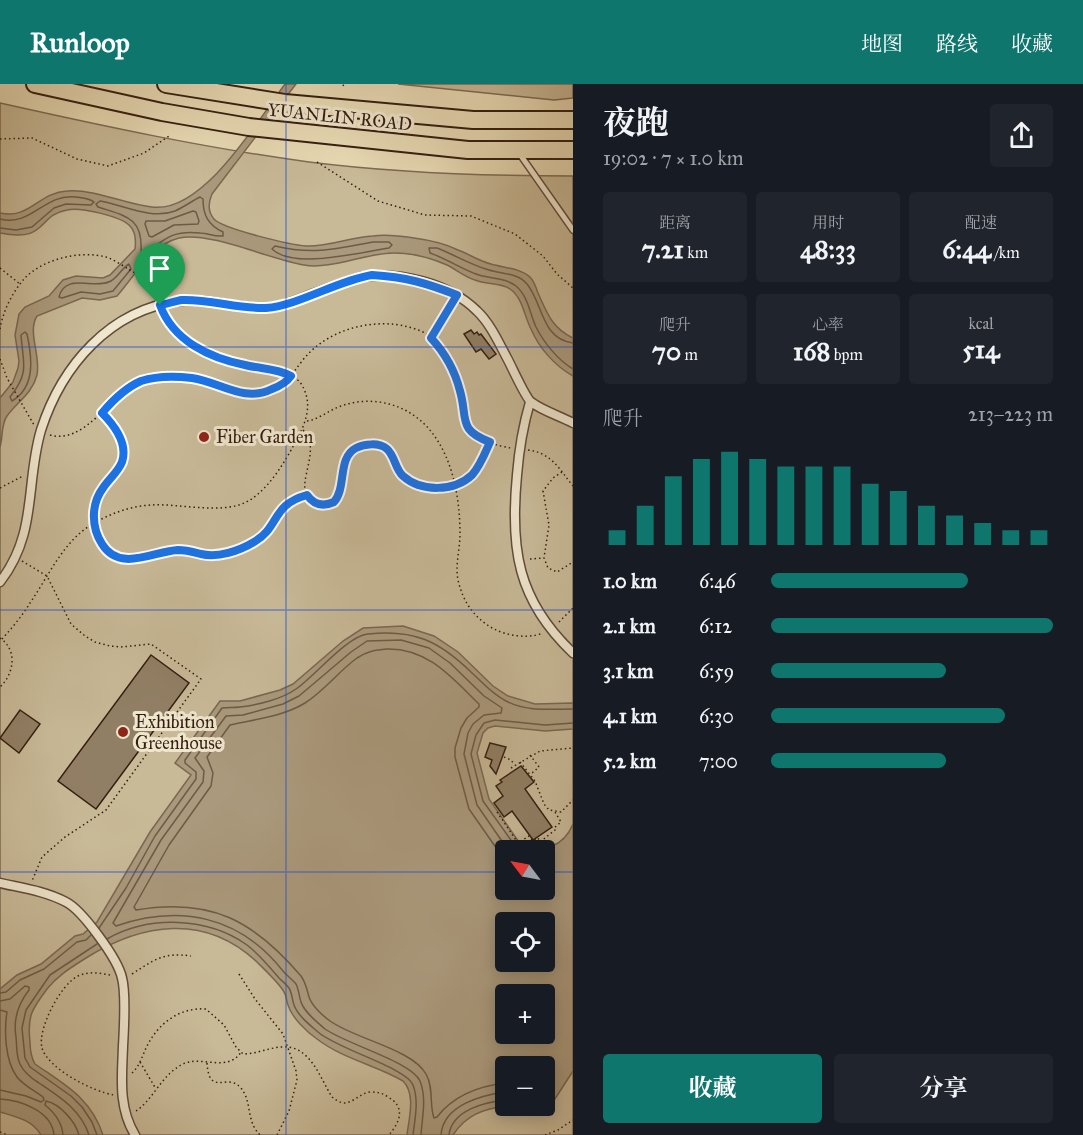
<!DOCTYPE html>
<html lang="zh">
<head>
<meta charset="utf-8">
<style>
	:root { --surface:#171b24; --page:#20242c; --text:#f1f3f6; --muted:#9ea1a6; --accent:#0f766e }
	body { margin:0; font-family:"IM FELL Great Primer","Noto Serif SC",serif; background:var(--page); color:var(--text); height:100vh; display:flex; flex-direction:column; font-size:22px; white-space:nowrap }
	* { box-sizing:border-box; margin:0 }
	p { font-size:20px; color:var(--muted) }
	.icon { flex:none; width:33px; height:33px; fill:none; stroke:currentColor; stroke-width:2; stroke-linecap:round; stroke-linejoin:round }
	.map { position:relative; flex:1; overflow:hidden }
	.drawer { display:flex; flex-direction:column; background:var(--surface); width:510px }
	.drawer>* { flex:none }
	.needle { width:39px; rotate:302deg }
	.controls { position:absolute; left:495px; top:756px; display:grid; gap:12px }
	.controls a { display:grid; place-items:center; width:60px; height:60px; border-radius:6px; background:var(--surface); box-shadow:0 3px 15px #0003; font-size:30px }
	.pin { position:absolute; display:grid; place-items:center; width:51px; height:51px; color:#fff; margin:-62px -26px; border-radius:50% 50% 50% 0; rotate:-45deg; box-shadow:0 0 6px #0007 }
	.pin .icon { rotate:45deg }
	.round { display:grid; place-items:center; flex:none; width:63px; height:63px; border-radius:6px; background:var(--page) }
	.overview { display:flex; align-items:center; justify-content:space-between; height:102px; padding:0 30px }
	h1 { font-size:33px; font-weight:700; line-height:45px }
	.figures { display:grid; grid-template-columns:repeat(3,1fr); gap:9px; height:102px; padding:6px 30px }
	.figures div { display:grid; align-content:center; border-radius:6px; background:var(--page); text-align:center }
	.figures b { font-size:26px; font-weight:700 }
	.figures small { font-size:16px; font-weight:400 }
	.figures p { font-size:16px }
	.chart { height:168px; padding:12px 30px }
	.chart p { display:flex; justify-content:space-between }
	.chart svg { width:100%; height:108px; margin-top:6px; stroke:var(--accent); stroke-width:6 }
	.primary-button { display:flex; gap:12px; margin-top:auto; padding:12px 30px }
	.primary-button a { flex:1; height:69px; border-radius:6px; background:var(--accent); color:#fff; font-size:24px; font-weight:700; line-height:69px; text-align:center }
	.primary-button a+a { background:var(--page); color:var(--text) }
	ul { padding:0 30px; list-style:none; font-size:20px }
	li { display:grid; grid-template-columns:96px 72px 1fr; align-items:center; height:45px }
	li i { height:15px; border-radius:8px; background:var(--accent) }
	header { display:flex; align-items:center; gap:36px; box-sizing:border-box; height:84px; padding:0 30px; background:var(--accent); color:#fff }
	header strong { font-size:28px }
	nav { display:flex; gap:33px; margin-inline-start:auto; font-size:21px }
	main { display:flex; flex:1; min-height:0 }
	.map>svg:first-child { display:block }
	.green { fill:#c8b997; stroke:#7e6b54; stroke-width:1.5; fill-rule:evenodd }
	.water { fill:#aa997c; stroke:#7a6751; stroke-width:1.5; fill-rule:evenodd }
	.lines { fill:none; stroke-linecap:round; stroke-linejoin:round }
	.shore { stroke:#6e5b46; stroke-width:1.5 }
	.building { fill:#917f65; stroke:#331d11; stroke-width:1.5 }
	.service-casing { stroke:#604c3a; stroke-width:8 }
	.pedestrian-casing { stroke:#604c3a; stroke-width:11 }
	.primary-casing { stroke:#331d11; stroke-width:20 }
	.path { stroke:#331d11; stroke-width:1.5; stroke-dasharray:1.5 3; stroke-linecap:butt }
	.service { stroke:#efe6ce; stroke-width:5 }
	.pedestrian { stroke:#efe6ce; stroke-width:8 }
	.primary { stroke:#e7d9b3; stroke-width:16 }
	.route-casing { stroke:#fff; stroke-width:12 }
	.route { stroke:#1a73e8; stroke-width:8 }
	.grid { fill:none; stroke:#1d4ed8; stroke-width:1.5; stroke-opacity:0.55 }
	.poi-dot { fill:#8f2418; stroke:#efe6ce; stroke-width:2 }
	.labels { text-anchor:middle; stroke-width:6; stroke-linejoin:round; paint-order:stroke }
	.street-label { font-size:18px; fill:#331d11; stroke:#efe6ce }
	.poi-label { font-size:18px; fill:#331d11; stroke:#efe6ce; text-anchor:start }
</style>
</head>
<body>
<header>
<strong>Runloop</strong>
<nav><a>地图</a><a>路线</a><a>收藏</a></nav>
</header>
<main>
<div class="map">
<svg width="573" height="1051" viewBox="0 0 573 1051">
	<rect width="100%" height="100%" fill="#e7d9b3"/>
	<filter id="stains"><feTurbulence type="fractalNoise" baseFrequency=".00333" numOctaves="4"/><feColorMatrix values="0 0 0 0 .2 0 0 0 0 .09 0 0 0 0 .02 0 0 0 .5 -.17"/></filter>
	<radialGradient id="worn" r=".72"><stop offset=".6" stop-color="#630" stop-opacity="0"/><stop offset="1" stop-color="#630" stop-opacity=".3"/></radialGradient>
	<path class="green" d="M398,0h175v14l-19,2z
		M0,19c103,23 205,45 309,59 87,11 176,14 264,14v959h-573zM506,766h38v40h-38zM506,838h38v40h-38zM506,910h38v40h-38zM506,982h38v40h-38z"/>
	<path class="water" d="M285,0h11l-84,110c-4,9 -4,18 2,25 9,10 77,26 92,27 23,1 44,-9 67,-10 14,-2 28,0 41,2 15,2 30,5 44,12 11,4 21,11 33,14 13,4 29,4 39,13 4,4 6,10 8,16 9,20 14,35 35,45v38c-18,-10 -34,-28 -42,-47 -7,-13 -8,-31 -21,-40 -10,-7 -24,-4 -35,-9 -10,-3 -18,-10 -28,-15 -16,-7 -36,-12 -53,-12 -29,0 -63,17 -90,12 -33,-5 -94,-34 -125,-27 -28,7 -45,39 -62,58l-17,4 -18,-2 -45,18c-10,16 4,39 0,59 -5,19 -19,26 -30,41 -6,8 -4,21 -7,31v-49l13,-16 5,-14 1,-7 -4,-26 4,-21 6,-7 24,-11 14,-16 13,-4 27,2 7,-3 25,-26c1,-8 1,-17 -5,-23 -9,-10 -50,-19 -63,-16 -30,5 -19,33 -67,23v-20c29,7 39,-21 67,-22 29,-2 57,13 85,16 51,7 106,-87 133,-123z
		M403,542l31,10 24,16 35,34 15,10 27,8 38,-1v26l-28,2 -50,-5 -7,2 -5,5 -6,20 12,46 32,46c22,9 43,1 52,-21v247l-20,31 -9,5 -17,-1h17v-40h-38v40c-23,3 -40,9 -53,29h-46c2,-17 9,-41 -4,-54 -27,-16 -60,-22 -86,-42 -10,-7 -25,-21 -29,-34 -2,-4 -1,-9 -4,-13 -4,-8 -20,-23 -27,-30 -52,-49 -115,-39 -171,-4 -14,9 -28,17 -39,31 -15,20 -20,27 -17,53 0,8 1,15 5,22 30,21 56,34 68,71h-62c-9,-15 -24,-18 -41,-23v-123l17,-14 24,-11 34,-28 8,-2 14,-12 53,-90 41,-57 -16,-12 45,-62h20l40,-11 13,-6 50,-43 20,-13zM506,766h38v40h-38zM506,838h38v40h-38zM506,910h38v40h-38z"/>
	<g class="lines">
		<path class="shore" d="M200,113l3,2c0,16 5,26 20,33v4c-8,1 -16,-3 -23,-3 -28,-3 -35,6 -56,21l-3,-3c2,-34 -16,-35 -43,-44l-2,-3 4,-3c24,4 51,19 75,10 9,-4 17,-10 25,-14z
			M193,127l3,1 3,9 -1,3 -24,1 -22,12 -3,-1 -4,-12 1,-3h19z
			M0,135c32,8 44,-26 76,-22 7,1 13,1 18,5l-3,3 -25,-1 -12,4 -22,19 -16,3 -16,-2
			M373,158h16l3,3 -3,3c-29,4 -95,22 -117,1l3,-3c38,9 61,3 98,-4z
			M129,180l2,5 -18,22 -13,3 -19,-2 -19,6 -3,-1c6,-25 36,-7 52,-16 7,-4 11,-13 18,-17z
			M25,248l2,2c5,23 9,53 -15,67l-2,-4c20,-25 13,-33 11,-62z
			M573,259c-32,-4 -30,-40 -46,-59 -8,-11 -26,-10 -38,-14 -18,-5 -34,-15 -52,-22h-8l1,5c17,6 30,15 46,21 13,5 28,3 40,12 12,10 14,28 20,41 8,16 22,33 37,42
			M518,766l-35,-49 -12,-47 5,-19 8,-12 11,-3 50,5 28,-2
			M506,778l-37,-53 -14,-52v-9l6,-20 6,-10 12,-11v-3c-27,-26 -51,-56 -92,-55 -12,1 -19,2 -30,9 -18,13 -33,33 -52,45 -23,14 -50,16 -75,22l-23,32 6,16 -2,13 -42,59 -35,62 2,3c75,-13 118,11 165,66 5,7 6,14 8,21 3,9 14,19 21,24 25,18 82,28 96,53 8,14 3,30 8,44l3,-1c17,-22 41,-31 69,-34
			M99,844l27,-40 29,-52 41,-57v-7l-11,-9v-3l37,-52c6,-1 12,0 18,-1 18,-2 42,-8 56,-18 19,-13 51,-53 72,-55 46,-5 71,7 103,38 11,10 21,22 35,29 21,11 44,8 67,8
			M107,855c42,-24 101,-22 140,6 12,9 22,21 32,33 3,3 7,6 10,10 3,5 3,11 5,17 4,11 16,20 24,27 19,17 89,36 95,53 6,16 2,33 0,50
			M0,909l6,-1 14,-12 24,-11 33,-27 9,-2 5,-5
			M0,917l10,-2 15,-13 4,1v3c-11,14 -16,29 -13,47 1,9 0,19 4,27 4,9 11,14 19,19 21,14 42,27 50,52
			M0,926l7,2c-3,19 -2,49 10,65 6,8 18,14 26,20l1,3 -3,2 -15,-6 -26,-6
			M0,1015c20,1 52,12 54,36
			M63,1051c-1,-13 -8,-22 -18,-30l1,-4c14,3 29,20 33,34
			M97,1051l-5,-13 -10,-15 -11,-11 -41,-29 -5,-9 -3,-30 4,-18 24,-35 47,-31
			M421,1051c1,-18 6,-36 -1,-54 -8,-19 -74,-37 -95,-52 -8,-7 -21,-17 -24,-27 -2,-6 -2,-12 -5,-18 -4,-5 -9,-8 -13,-13 -43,-55 -103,-67 -167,-45l-3,-3 48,-83 42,-58 1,-11 -9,-13 31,-42 17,-1 40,-11 16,-8 52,-44 16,-11 34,-1 28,8 21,15 34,33 18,12 -1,5 -17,2 -11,9 -5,9 -4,21 13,51 31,45
			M441,1051c2,-30 41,-40 65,-43
			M449,1051c3,-25 36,-33 57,-35"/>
	</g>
	<path class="building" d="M471,246l3,4 3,-2 2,3 2,-1 15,20 -7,5 -8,-10 -5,3 -12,-18z
		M151,571l38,28 -93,126 -38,-28z
		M20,626l20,14 -21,29 -19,-15z
		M490,659l16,4 -10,27 -6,-8 2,-6 -7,-3z
		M521,682l13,16 -9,7 27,38 -19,13 -21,-29 -8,6 -10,-14 9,-7 -7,-10 6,-4 -2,-2z"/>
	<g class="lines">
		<g class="service-casing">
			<path id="service" d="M519,69l54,77"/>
		</g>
		<g class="pedestrian-casing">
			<path id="pedestrian" d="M530,318c-7,24 -11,48 -13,73 -7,73 0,125 56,178
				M0,498c38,-49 25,-98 41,-152 21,-65 69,-120 138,-129 29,-4 58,8 87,7 18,-1 35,-10 52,-16 14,-6 28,-10 43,-15 38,-6 88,6 116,34 13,12 22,32 30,47 5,9 18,39 24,44 12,9 29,14 42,21
				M0,799c22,5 45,8 66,19 16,8 52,57 56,76 4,15 2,51 1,68 -1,31 -5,61 12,89"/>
		</g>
		<g class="primary-casing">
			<path id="primary" d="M35,0l127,28 87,15 219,23h105
				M166,0l119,19 188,17h100"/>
		</g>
		<path class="path" d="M343,2l1,-2
			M0,55l32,-1 45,21 31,7 36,-13 25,-17
			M317,78l61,39 47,14 46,1 44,18 28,22 14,18 16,14
			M0,184l20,16
			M0,245c3,-18 12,-36 24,-50 18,-20 57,-29 82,-22 9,3 17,9 24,13 12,7 22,12 26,26
			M432,253l21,-34
			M0,275l7,19 27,47
			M103,330c10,10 20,24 20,39 0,17 -18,28 -25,43 -6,11 -5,23 -1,35 11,36 38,29 67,21 19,-5 31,4 49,3 19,0 41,-10 53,-24 8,-9 12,-21 22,-29l6,-4 13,-3
			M307,337c9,-1 17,-7 25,-11 17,-9 38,-11 57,-6 56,15 71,79 71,130 0,15 -5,31 -2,46 5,22 16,38 36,49 14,7 34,10 49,4
			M303,346c24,24 -22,68 21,75 33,-7 5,-50 40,-59 7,-2 15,-3 22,3 8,6 9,20 17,27 17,16 51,16 68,-1 9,-9 13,-22 19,-32
			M50,351c35,10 61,-41 90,-53 24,-10 53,-5 77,3 16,5 30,13 48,7 20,-6 25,-15 37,-31 21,-27 56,-39 89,-37 12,1 29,5 39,12 15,13 26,37 31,56 3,13 -1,28 8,39 10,10 29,15 42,17
			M528,366c24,3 31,19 45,36
			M562,388l-9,6 -10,13 6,34 -5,33 4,10 9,4 16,-10
			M0,404l23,-12
			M530,475l13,-1
			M22,477l25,15 24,48 14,12 10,6 15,4 11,1 30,-3 50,35 -95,131 -41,27 -23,20 -10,24
			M559,538l14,-14
			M0,554c18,12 14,36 0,49
			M2,555c10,-11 20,-23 28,-36 18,-26 33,-61 61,-78 18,-11 39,-19 60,-20 30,-2 73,11 99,-5 20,-13 34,-37 45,-57 10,-18 18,-37 8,-56 -10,-21 -51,-19 -71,-25 -27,-8 -54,-22 -69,-48
			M530,671l9,12 -8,7
			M504,673l7,3 3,4
			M520,678l15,19 9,23 5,6 12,2 12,-12
			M511,684l29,-17 33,-3
			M497,728l21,31 11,-7 4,5 5,-3 2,4 15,-12 -1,-2 7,-6 -6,-10
			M132,890c22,-14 31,-22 59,-18
			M239,890l16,25 28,35 13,37 1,9 -8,31 -12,24
			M110,891c-10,-2 -21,-4 -32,1 -17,8 -41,53 -36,72 6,21 52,44 72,47
			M140,978l16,27
			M207,979c2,34 20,10 33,24 13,14 5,33 20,48
			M132,989c7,-6 10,-16 14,-25 11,-23 32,-41 60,-39l18,16 12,22 7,7c13,0 25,-6 38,-7 29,-3 39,31 51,50 4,3 8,6 13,6 9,-1 16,-10 25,-11 7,0 13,1 18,5 18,10 12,25 1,38
			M136,1027c18,-12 25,-36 47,-47 18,-9 45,9 58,-12
			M0,1048l8,3
			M545,1051l13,-5 15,-10"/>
		<use href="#service" class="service"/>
		<use href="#pedestrian" class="pedestrian"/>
		<use href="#primary" class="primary"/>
	</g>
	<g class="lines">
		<g class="route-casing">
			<path id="route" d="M372,191c34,2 54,8 85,20l-26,43c14,15 24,33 29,53 8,27 -3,39 30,51 -5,11 -10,24 -18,33 -18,17 -51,17 -69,1 -8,-7 -8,-20 -16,-27 -8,-7 -23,-5 -31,-1 -19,10 -9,39 -22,54 -11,5 -20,3 -27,-7 -36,10 -27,32 -53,47 -15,9 -36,16 -53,12 -8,-2 -14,-4 -23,-4 -24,1 -58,23 -76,-6 -11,-17 -11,-40 1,-56 6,-9 15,-16 19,-26 6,-18 -8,-37 -20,-49 11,-13 23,-25 39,-32 15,-5 35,-5 51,-3 28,4 52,25 80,11 8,-3 14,-6 19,-13 -15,-8 -30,-7 -46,-11 -35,-7 -72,-24 -85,-60 7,-1 15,-4 22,-5 28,-1 56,9 84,8 34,-3 70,-27 106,-33z"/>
		</g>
		<use href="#route" class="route"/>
	</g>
	<path class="grid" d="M286,0v1051M0,263h573M0,526h573M0,788h506M544,788h29"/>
	<g class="poi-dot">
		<circle cx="204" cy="353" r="6"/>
		<circle cx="123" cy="648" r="6"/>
	</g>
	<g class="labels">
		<g class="street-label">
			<text transform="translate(340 33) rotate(6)" y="6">YUANLIN ROAD</text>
		</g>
		<g class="poi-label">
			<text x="216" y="359">Fiber Garden</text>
			<text x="135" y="644">Exhibition<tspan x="135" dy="21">Greenhouse</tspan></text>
		</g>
	</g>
	<rect width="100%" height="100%" filter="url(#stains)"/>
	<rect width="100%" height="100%" fill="url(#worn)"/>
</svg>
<div class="controls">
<a><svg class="needle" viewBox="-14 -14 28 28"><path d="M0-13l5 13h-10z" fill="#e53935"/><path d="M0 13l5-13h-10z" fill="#9ea1a6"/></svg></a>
<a><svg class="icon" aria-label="locate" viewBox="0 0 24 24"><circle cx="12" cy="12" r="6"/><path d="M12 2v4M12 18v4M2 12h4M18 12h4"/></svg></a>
<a>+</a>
<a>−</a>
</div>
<div class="pin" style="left:160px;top:221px;background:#1e9e55"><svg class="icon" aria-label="arrive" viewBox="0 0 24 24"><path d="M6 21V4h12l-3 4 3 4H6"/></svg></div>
</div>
<section class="drawer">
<div class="overview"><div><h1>夜跑</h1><p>19:02 · 7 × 1.0 km</p></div><a class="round"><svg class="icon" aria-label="share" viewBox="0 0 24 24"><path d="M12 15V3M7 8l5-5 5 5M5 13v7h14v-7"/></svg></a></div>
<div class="figures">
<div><p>距离</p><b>7.21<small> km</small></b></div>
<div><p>用时</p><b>48:33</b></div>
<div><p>配速</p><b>6:44<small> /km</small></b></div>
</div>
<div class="figures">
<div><p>爬升</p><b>70<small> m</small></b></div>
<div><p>心率</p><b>168<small> bpm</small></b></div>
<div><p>kcal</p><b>514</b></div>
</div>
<div class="chart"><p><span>爬升</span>213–223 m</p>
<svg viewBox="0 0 160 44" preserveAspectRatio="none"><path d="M5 44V38M15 44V28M25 44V16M35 44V9M45 44V6M55 44V9M65 44V12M75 44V12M85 44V12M95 44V19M105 44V22M115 44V28M125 44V32M135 44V35M145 44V38M155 44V38"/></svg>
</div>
<ul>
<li><b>1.0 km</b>6:46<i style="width:70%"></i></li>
<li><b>2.1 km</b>6:12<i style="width:100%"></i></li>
<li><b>3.1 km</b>6:59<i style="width:62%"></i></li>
<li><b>4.1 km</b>6:30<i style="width:83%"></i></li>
<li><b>5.2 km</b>7:00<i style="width:62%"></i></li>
</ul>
<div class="primary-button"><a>收藏</a><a>分享</a></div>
</section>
</main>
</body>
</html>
